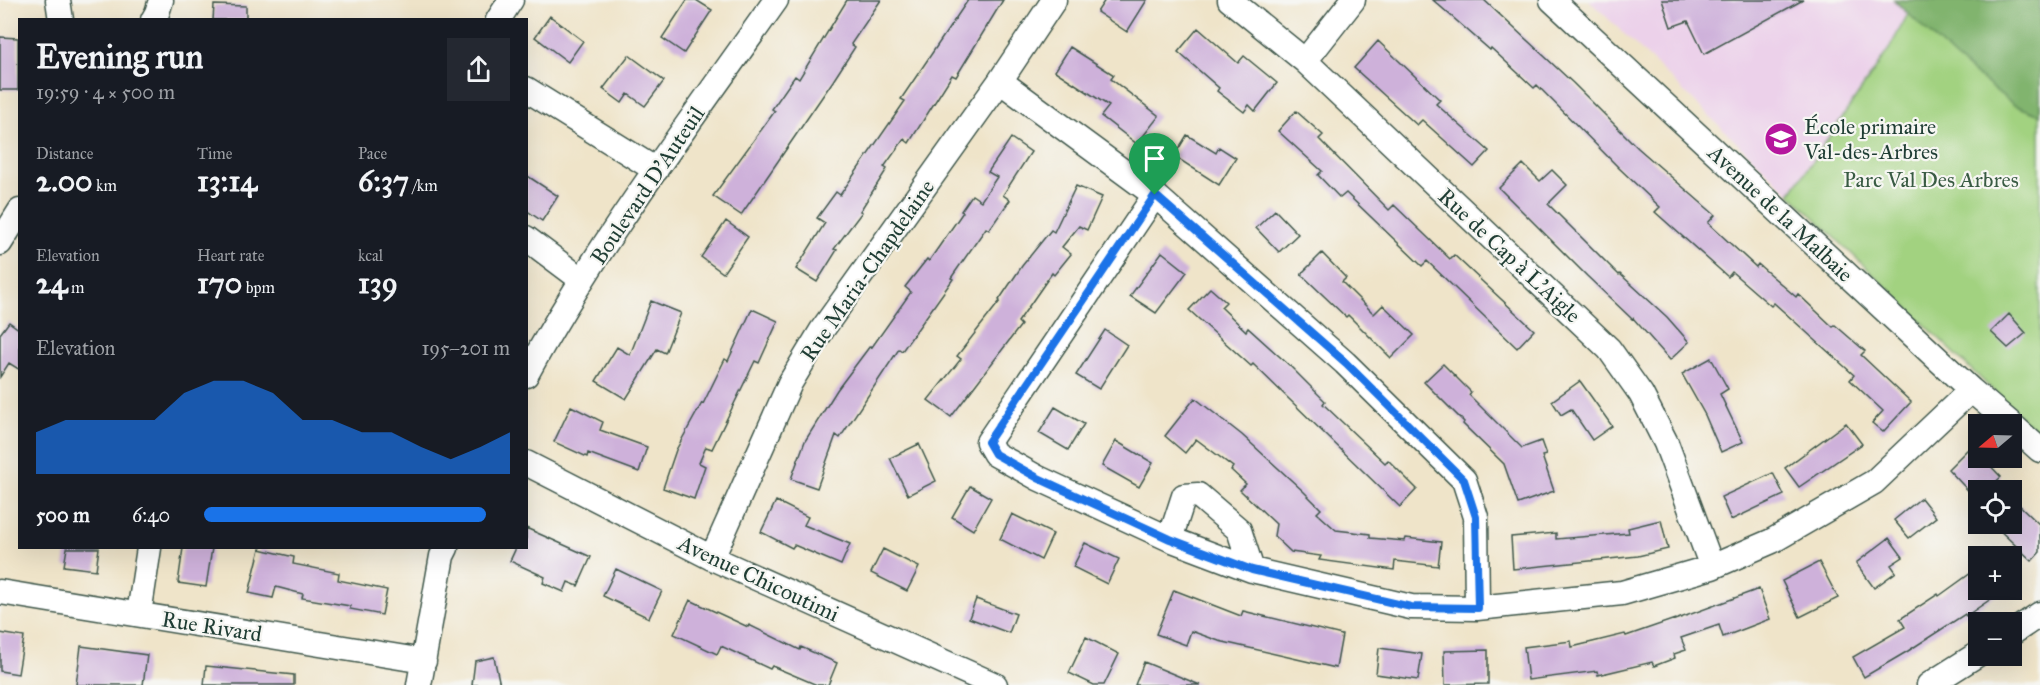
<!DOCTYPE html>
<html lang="en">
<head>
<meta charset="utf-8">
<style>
	:root { --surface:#171b24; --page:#242831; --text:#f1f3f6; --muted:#9ea1a6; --accent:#1a73e8 }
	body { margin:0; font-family:"IM FELL Great Primer",serif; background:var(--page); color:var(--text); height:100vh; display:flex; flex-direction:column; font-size:22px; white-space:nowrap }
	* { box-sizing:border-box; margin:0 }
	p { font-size:20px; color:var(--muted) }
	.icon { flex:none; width:33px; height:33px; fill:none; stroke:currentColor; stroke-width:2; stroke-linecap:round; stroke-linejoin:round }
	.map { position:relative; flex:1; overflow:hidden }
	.panel { position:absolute; left:18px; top:18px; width:510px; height:531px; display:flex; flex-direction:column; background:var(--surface); border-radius:0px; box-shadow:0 6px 24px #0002 }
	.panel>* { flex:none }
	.needle { width:39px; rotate:251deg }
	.buttons { position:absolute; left:1968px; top:414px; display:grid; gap:12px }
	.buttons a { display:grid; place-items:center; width:54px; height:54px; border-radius:0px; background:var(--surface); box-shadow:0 6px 24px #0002; font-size:30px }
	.pin { position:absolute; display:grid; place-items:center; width:51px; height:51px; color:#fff; margin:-62px -26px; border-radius:50% 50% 50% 0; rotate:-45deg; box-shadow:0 0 6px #0007 }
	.pin .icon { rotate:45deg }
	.round { display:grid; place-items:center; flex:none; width:63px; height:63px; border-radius:0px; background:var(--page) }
	.headline { display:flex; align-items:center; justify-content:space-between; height:102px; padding:0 18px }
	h1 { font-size:33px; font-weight:800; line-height:45px }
	.metrics { display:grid; grid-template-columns:repeat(3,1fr); gap:9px; height:102px; padding:6px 18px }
	.metrics div { display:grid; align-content:center }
	.metrics b { font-size:30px; font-weight:800 }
	.metrics small { font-size:16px; font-weight:400 }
	.metrics p { font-size:16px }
	.chart { height:168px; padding:12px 18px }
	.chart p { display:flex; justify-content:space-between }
	.chart svg { width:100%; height:108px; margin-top:6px; fill:var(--accent); opacity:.7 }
	ul { padding:0 18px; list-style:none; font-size:20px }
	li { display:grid; grid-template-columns:96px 72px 1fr; align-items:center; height:45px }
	li i { height:15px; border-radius:8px; background:var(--accent) }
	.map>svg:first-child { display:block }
	.built { fill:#ecd1ea }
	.green { fill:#a2d280; stroke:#60885a; stroke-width:1.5 }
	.forest { fill:#81b46e; stroke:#507851; stroke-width:1.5 }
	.building { fill:#ceb1da }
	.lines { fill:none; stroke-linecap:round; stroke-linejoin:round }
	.minor-casing { stroke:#3e564a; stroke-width:27 }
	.minor { stroke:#fff; stroke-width:24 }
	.route-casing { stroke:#fff; stroke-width:12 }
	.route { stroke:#1a73e8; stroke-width:8 }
	.labels { text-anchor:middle; stroke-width:4.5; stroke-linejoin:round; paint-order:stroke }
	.poi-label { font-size:22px; fill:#1f3d34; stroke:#f6f6f2; text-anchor:start }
	.park-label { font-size:22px; fill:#395b43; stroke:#f6f6f2 }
	.street-label { font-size:22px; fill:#1f3d34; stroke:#f6f6f2 }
</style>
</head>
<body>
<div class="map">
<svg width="2040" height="685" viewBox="0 0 2040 685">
	<rect width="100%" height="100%" fill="#f6f6f2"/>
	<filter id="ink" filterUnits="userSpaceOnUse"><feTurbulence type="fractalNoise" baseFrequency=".0167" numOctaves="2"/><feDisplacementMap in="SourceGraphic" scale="12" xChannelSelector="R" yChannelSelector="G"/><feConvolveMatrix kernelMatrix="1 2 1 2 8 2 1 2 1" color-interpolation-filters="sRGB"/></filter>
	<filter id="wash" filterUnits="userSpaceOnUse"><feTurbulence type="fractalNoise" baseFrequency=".008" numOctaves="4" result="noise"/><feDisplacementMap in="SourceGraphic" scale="24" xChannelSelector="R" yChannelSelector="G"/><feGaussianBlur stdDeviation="1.35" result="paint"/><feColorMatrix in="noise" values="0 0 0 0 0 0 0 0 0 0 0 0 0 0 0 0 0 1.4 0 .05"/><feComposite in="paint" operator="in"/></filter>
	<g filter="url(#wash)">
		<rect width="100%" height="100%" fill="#efe4c9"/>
		<path class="built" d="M1589,0h305l14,14 -19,35 -99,145z"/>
		<path class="green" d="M1894,0h146v436l-250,-242 99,-145 19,-35z"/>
		<path class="forest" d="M1894,0h146v115l-26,-10 -59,-47z"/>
		<g id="blocks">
			<path class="building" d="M687,0h9l16,10 -28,43 -22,-15z
				M847,0h34l-30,44 4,3 -22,34 -92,134 -28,-19 62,-85 -3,-2 23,-33 4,3z
				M968,0h35l-47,77 -4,-2 -43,68 -5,-4 -20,28 3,2 -27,42 2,1 -28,37 3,1 -20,32 -21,-13 29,-46 -8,-5 19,-26 4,3 65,-94 -4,-2z
				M1105,0h42l-20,32 -30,-20z
				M1433,0h51l89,83 65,65 77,67 -7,8 48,44 2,-3 38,33 2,-3 35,33 2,-2 30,26 -4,4 50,47 -28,30 -11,-9 11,-12 -33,-31 4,-5 -80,-72 -3,3 -39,-34 -4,5 -73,-65 5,-5 -41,-39 -82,-83 -3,3 -43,-40 -1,2z
				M1662,0h141l-99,54 -16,-33 -17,6z
				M214,5l32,1v14h-33z
				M550,16l33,25 -15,21 -33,-25z
				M1198,28l40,35 6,-7 33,27 -22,28 -6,-6 -5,7 -27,-21 2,-3 -41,-36z
				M0,37l18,1v52h-18z
				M1378,41l62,59 -4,4 53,47 -15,16 -52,-47 -5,5 -63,-57z
				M1070,47l44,28 -3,4 48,37 -22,28 -36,-28 8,-10 -54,-35z
				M629,55l35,26 -19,25 -17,-12 -6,9 -19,-14z
				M1296,111l27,24 -4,4 70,71 5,-5 56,54 4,-4 80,75 -17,18 -90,-87 -5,5 -76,-73 -6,5 -22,-23 4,-4 -44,-40z
				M1187,135l29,18 3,-6 17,11 -17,27 -45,-29z
				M1011,138l20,14 -28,43 7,5 -21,30 -3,-2 -35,50 2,1 -51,72 -3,-2 -59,89 -4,-3 -19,53 -26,-9 14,-38 32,-51 33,-44 2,1 39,-55 -6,-5 22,-28 2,2 34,-49 -2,-1 11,-16 9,6 16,-24 -9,-5z
				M1523,164l17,17 12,-11 15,15 -19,19 71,71 1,-1 47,43 22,25 -19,18 -37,-42 -1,1 -45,-43 -88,-88z
				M526,175l32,21 -16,25 -16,-11z
				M1076,186l26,11 -15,33 -8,-4 -17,21 9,7 -17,21 -2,-2 -34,49 3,3 -70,92 -23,-17 33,-41 -4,-3 43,-55 -1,-1 23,-34 29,-36 3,2z
				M1275,210l23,24 -19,18 -23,-24z
				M726,221l22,16 -25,36 -22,-16z
				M1162,252l25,20 -31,41 -26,-17z
				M1322,253l24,25 -4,4 32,32 9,-9 31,30 -23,23 -43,-43 -2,2 -45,-43z
				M1210,288l16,14 -5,5 25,24 2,-3 41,37 36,36 -2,3 62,59 3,-3 29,29 -17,18 -147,-143 -2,2 -62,-56z
				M651,301l30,12 -16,40 -8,-4 -31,50 -30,-18 21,-34 13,8z
				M752,309l26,12 -19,42 -4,-2 -43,88 -6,-2 -7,16 6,3 -11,33 -31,-11 13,-38 26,-47 1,1 22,-45 3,2z
				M2009,314l17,19 -18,15 -17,-16z
				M9,322l11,8v40l-11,-7 -9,14v-43z
				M1105,330l22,15 -28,44 -23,-14z
				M1711,358l17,31 -8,5 23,48 -22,10 -16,-37 -23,-41z
				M1443,364l28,28 -2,3 53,53 19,-7 5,14 -4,1 12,35 -36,13 -14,-40 -41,-40 1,-2 -40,-40z
				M1580,381l32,45 -20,14 -21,-31 -10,6 -9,-14z
				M1195,398l47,37 61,56 18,18 -4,4 19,17 34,4v4l35,3 1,-3 35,4 -3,24 -43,-5 -1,9 -75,-10 2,-4 -30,-4 -17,-16 2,-12 -36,-34 6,-6 -15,-14 2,-3 -37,-28 -11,14 -20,-17z
				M571,406l32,16 -3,8 47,17 -8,25 -51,-19 -1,4 -33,-15z
				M1055,407l29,17 -16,26 -29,-17z
				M1846,423l16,21 -63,43 -14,-19z
				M1116,441l37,22 -14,24 -37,-21z
				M919,444l17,37 -28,14 -18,-37z
				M1971,446l7,7v5h5l18,19 -14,13h-9l-1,10 -29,-31z
				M1773,473l11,22 -53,25 -10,-23z
				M970,486l21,12 -18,32 -21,-13z
				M1921,498l15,19 -27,21 -15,-18z
				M2012,498l28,27v27l-8,9 -39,-37h19z
				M776,501l32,16 -4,8 46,19 -9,21 -47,-20 -2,3 -31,-16z
				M1012,514l41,20 -12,26 -41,-21z
				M1661,520l7,29 -30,7 -125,13 -2,-32 45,-4v6l73,-6 -1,-5z
				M526,528l65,29 -13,29 -10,-4 -4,10 -21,-9 2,-6 -35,-16 6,-13h10z
				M1889,538l14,19 -12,8 5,7 -22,16 -18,-25z
				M1085,543l34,16 -12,25 -34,-17z
				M67,548h32l-3,22 -32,-4z
				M183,548h29l-6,39 -28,-4z
				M260,549l34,8 -1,7 46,9 -1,7 49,10 -5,25 -32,-6v-3l-48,-8 1,-4 -27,-7 -3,11 -24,-5z
				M883,549l36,18 -12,24 -36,-18z
				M1819,562l19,36 -38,19 -18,-36z
				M1978,568v22h26l-38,26 -1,-2 -57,37 -44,26 -11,-20 52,-30 -5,-8 38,-25 1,2z
				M616,569l46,22 -13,27 -46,-22z
				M1759,589l11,30 -47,18 -4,-12 -38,13 5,12 -12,4 1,4 -21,8 -2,-4 -54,13 -1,-4 -69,9 -4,-33 47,-6 1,6 53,-13 1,2 49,-17v1z
				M1174,590l67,26 2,-5 99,24 -6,33 -117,-27 -28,-10 -5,14 -30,-11z
				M976,599l40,15 -7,19 -40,-15z
				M690,600l58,27 1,-2 51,25 1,-3 36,16 -9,22h-11l-45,-19 -2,3 -49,-23 -4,8 -43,-20z
				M0,633l24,4 -6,37 -18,-3z
				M1086,637l33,17 -15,31h-10l-25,-12z
				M81,646l66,9 -4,30h-67z
				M1379,648l43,6 -4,26 -42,-6z
				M1488,650v34l-43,1 -1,-34z
				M494,657l6,28h-28l3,-24z
				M1144,662l56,23h-65z
				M206,666l88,9v10h-90z"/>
		</g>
	</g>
	<g filter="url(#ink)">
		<use href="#blocks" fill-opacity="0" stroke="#3e564a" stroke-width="1.5"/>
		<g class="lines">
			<g class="minor-casing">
				<path id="minor" d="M58,0l3,20
					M1230,0l75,61 304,288 32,45 25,49 46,124
					M1552,0l419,390 40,34
					M153,20l4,-7 4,-13
					M498,20l13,-20
					M1305,61l48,-61
					M1000,81l155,114 190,168 119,117 12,37 1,91
					M526,89l130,81
					M1155,195l-167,247 7,12 43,24 132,61 82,31 159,37 66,1 145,-15 90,-26 60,-26 102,-59 97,-92
					M526,238l56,42
					M0,243l20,-32
					M526,375c72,-132 164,-253 250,-375
					M2012,425l28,25
					M526,463l186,95 283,127
					M1170,539l14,-43 14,-1 41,35 13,40
					M712,558l78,-175 32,-53 178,-249 54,-81
					M0,592l424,69
					M139,614l10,-66
					M2012,633l28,-19
					M419,685l23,-129 4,-8
					M1929,685l49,-31"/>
			</g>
			<use href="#minor" class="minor"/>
		</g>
	</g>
	<g class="lines" filter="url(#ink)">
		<g class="route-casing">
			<path id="route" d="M1155,195l191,168 118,117 12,37 2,91 -67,-1 -159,-37 -82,-31 -132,-61 -43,-24 -7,-12z"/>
		</g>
		<use href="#route" class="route"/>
	</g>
	<defs>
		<g id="school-disc" transform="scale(1.725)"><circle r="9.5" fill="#b5179e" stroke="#f6f6f2"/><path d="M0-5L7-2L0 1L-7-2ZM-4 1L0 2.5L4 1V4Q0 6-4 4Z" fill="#fff"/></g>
	</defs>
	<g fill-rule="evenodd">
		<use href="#school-disc" x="1781" y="139"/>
	</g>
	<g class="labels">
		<g class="poi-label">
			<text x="1804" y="134">École primaire<tspan x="1804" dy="25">Val-des-Arbres</tspan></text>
		</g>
		<g class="park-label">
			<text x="1931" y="187">Parc Val Des Arbres</text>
		</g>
		<g class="street-label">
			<text transform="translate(647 185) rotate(-56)" y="8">Boulevard D'Auteuil</text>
			<text transform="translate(1781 213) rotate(43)" y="8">Avenue de la Malbaie</text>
			<text transform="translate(1510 255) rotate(43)" y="8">Rue de Cap à L'Aigle</text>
			<text transform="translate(867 270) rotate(-55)" y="8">Rue Maria-Chapdelaine</text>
			<text transform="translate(759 578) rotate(25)" y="8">Avenue Chicoutimi</text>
			<text transform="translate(212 626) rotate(9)" y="8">Rue Rivard</text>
		</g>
	</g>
</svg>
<div class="buttons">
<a><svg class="needle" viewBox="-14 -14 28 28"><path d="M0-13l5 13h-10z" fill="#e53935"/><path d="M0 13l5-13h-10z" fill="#9ea1a6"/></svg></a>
<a><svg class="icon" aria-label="locate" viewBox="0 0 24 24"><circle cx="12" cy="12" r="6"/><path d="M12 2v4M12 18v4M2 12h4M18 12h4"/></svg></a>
<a>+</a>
<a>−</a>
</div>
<div class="pin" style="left:1155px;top:195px;background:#1e9e55"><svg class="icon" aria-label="arrive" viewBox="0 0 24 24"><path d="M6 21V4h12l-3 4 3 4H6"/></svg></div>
<section class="panel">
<div class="headline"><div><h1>Evening run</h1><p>19:59 · 4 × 500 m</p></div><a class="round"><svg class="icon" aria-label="share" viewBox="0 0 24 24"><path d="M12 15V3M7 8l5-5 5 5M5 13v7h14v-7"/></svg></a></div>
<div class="metrics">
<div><p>Distance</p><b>2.00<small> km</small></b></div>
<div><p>Time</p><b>13:14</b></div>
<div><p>Pace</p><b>6:37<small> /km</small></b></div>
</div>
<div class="metrics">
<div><p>Elevation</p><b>24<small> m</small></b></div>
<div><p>Heart rate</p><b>170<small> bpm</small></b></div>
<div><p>kcal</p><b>139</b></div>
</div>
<div class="chart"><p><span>Elevation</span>195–201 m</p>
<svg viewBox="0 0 160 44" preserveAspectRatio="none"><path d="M0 44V27L10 22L20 22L30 22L40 22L50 11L60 6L70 6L80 11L90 22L100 22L110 27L120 27L130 33L140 38L150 33L160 27V44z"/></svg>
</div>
<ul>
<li><b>500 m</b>6:40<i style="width:92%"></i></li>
</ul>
</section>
</div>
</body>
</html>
